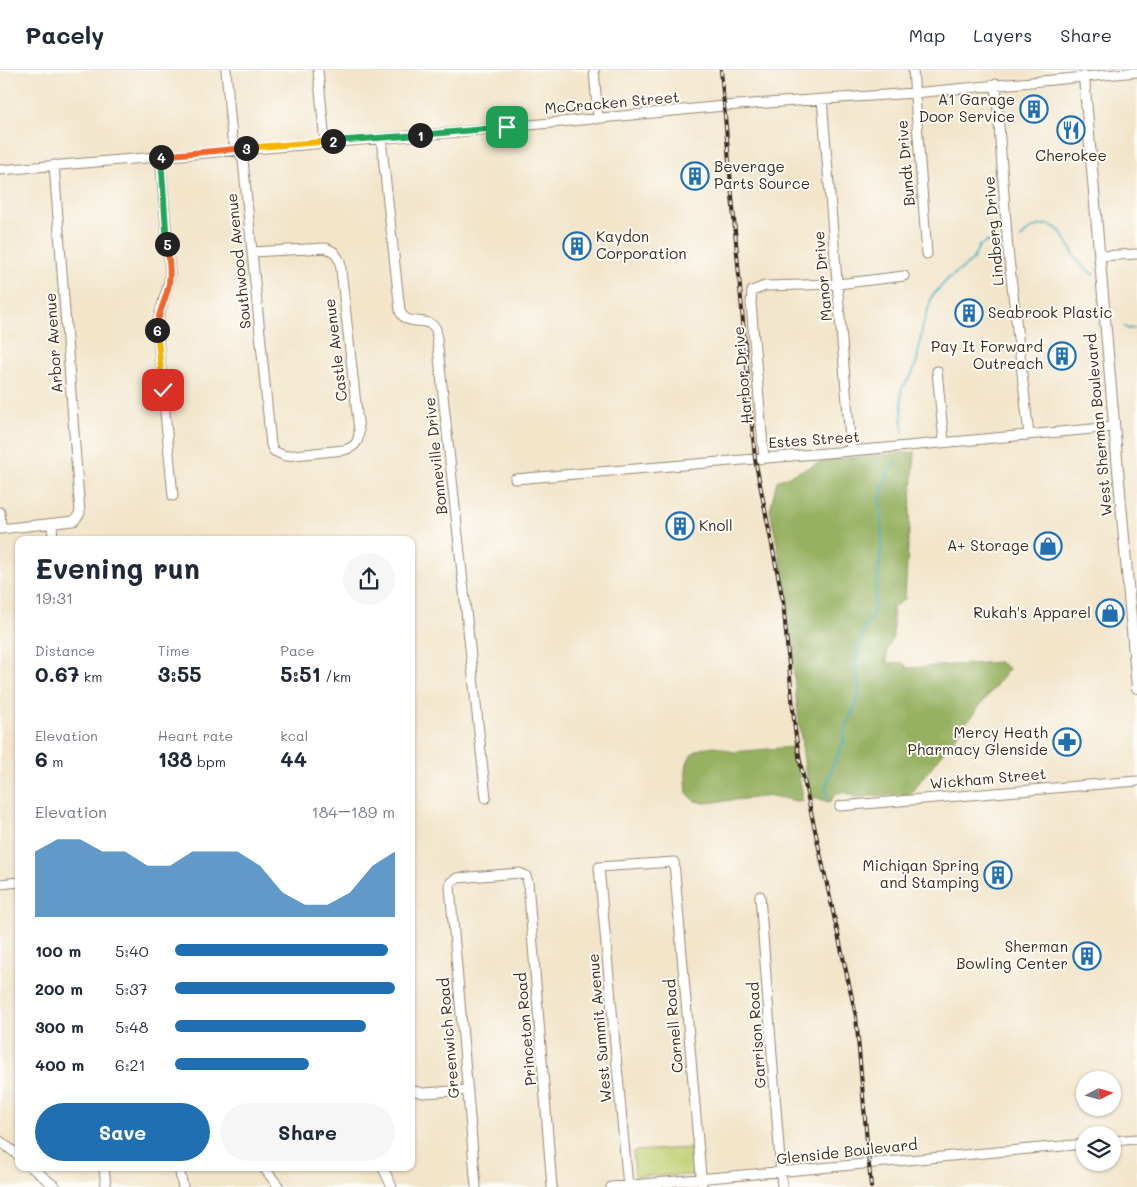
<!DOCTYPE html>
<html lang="en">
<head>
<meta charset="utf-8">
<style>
	:root { --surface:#fff; --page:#f6f6f7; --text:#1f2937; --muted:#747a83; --line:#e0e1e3; --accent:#1f6fb2 }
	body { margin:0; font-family:Mali,sans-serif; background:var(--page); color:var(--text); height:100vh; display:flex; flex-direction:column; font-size:19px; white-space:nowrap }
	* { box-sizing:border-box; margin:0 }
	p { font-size:16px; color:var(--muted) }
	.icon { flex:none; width:28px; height:28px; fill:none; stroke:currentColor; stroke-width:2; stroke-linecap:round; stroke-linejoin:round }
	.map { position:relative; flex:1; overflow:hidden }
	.details { position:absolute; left:15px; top:466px; width:400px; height:635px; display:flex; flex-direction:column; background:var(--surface); border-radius:10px; box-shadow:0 1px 4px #0004 }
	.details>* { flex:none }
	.needle { width:32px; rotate:84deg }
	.controls { position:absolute; left:1076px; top:1001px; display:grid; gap:10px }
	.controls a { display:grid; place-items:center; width:45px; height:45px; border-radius:50%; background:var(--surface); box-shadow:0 1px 4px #0004; font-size:25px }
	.pin { position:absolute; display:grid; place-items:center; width:42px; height:42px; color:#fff; margin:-21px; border-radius:10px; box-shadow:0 2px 8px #0006 }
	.km { position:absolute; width:25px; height:25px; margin:-12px; border-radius:50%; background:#222; color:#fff; font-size:14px; line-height:25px; text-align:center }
	.round { display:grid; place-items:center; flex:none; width:52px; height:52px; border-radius:26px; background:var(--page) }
	.summary { display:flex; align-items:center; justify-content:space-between; height:85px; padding:0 20px }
	h1 { font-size:28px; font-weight:700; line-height:38px }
	.metrics { display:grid; grid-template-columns:repeat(3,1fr); gap:8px; height:85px; padding:5px 20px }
	.metrics div { display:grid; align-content:center }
	.metrics b { font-size:21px; font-weight:700 }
	.metrics small { font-size:14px; font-weight:400 }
	.metrics p { font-size:14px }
	.chart { height:140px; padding:10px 20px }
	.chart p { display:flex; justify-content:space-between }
	.chart svg { width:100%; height:90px; margin-top:5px; fill:var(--accent); opacity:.7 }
	.action { display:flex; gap:10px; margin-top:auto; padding:10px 20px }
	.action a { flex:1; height:58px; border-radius:30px; background:var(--accent); color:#fff; font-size:20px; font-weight:700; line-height:58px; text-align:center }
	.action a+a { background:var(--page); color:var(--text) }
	ul { padding:0 20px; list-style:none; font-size:16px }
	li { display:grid; grid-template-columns:80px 60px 1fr; align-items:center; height:38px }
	li i { height:12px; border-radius:6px; background:var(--accent) }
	header { display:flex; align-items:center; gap:30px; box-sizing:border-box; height:70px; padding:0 25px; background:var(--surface); border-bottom:1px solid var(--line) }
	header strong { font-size:24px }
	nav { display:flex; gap:28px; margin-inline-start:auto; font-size:18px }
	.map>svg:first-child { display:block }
	.green { fill:#bece70; stroke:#7c7c47 }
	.forest { fill:#96b162; stroke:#686e40 }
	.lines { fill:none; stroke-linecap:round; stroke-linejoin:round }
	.stream { stroke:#43adc2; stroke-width:2 }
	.minor-casing { stroke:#968874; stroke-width:11 }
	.major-casing { stroke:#968874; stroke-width:12 }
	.minor { stroke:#fff; stroke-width:9 }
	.major { stroke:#fff; stroke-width:10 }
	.rail-casing { stroke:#3b2a1e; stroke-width:4 }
	.rail { stroke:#fdfcf7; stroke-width:2; stroke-dasharray:5.5; stroke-linecap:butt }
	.split-1-casing { stroke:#fff; stroke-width:10 }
	.split-2-casing { stroke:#fff; stroke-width:10 }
	.split-3-casing { stroke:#fff; stroke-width:10 }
	.split-4-casing { stroke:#fff; stroke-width:10 }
	.split-5-casing { stroke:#fff; stroke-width:10 }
	.split-6-casing { stroke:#fff; stroke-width:10 }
	.split-7-casing { stroke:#fff; stroke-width:10 }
	.split-1 { stroke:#22a559; stroke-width:6 }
	.split-2 { stroke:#22a559; stroke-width:6 }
	.split-3 { stroke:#f5b400; stroke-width:6 }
	.split-4 { stroke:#f0652b; stroke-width:6 }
	.split-5 { stroke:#22a559; stroke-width:6 }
	.split-6 { stroke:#f0652b; stroke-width:6 }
	.split-7 { stroke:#f5b400; stroke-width:6 }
	.labels { text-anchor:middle; stroke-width:4; stroke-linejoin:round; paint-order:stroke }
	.poi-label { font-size:15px; fill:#3b2a1e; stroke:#fdfcf7; text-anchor:end }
	.street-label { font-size:15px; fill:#3b2a1e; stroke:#fdfcf7 }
</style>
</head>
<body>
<header>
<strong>Pacely</strong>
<nav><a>Map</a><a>Layers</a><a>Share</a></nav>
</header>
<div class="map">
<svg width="1137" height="1117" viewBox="0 0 1137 1117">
	<rect width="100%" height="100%" fill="#fdfcf7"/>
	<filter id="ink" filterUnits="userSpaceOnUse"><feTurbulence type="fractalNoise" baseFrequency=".02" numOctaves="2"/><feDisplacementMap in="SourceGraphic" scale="10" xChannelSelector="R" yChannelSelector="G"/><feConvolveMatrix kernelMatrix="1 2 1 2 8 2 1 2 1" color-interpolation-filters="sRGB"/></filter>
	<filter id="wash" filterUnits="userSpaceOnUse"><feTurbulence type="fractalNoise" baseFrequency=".0096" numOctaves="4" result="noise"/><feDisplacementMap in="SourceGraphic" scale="20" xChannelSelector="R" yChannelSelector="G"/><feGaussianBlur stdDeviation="1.12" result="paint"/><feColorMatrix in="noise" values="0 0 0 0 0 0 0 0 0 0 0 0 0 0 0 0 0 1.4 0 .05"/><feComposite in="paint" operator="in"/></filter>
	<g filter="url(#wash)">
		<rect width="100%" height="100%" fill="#f2e5ca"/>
		<path class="green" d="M691,1078l3,27 -59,1 -2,-25z"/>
		<path class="forest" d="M915,382l-5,59 -5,88 -12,8v30l-6,13v13h16l5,5 91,-6 10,7 -99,125 -55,3 -10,-5 -9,1 -6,9 -19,-5 -6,-28 -9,-72 -10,-109 -16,-78 7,-29 49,-21z
			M715,676l18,6 60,-5 9,44v11l-30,-6 -67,7 -10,-2 -8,-8c-2,-26 -5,-44 28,-47z"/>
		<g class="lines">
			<path class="stream" d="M1021,168c6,-7 12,-12 22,-13 21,-3 25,25 36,37 4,5 10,9 15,13
				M1125,257l3,2 9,-1
				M903,362l-2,-42 10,-14 6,-15 5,-32 10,-33 16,-17 24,-18 7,-15 12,-6 10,3
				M827,726l-1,-9 7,-23 11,-21 -1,-7 15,-37 1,-10 -3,-23 2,-16 7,-24 7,-9 7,-48 3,-30 -2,-40 5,-18 10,-19"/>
		</g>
	</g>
	<g filter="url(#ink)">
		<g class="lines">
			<g class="minor-casing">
				<path id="minor" d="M226,0l6,68 11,22 28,285 3,6 11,5 59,-6c11,-3 15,-8 15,-19l-19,-170 -6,-9 -8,-4 -74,4
					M318,0l7,72
					M594,0l4,49
					M913,0l14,184
					M996,14l12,166 21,185
					M822,29l29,352
					M381,68l19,173c6,17 27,4 36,18l50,469
					M160,85l10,119c-2,19 -11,35 -13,54l16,168
					M0,100l458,-38 266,-26 190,-13 223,-21
					M1099,186l38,-2
					M937,301l7,71
					M764,388l-13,-155 1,-12 13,-5 73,-2 66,-8
					M515,409l371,-31 228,-21
					M0,442l1,17
					M52,454l1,16
					M0,459l74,-8 6,-8 -26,-348
					M840,736l297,-25
					M0,814l19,-2
					M760,826l22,291
					M411,1020l12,3 45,-3
					M0,1071l19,15
					M1112,1071l25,-2
					M32,1098l24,19
					M104,1098l2,19
					M179,1098l4,19
					M264,1098l15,19
					M383,1098l9,19
					M476,1117l-26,-300 1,-5 6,-4 63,-5 6,3 2,6 24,305
					M611,1117l474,-43
					M628,1117l-29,-320 75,-5 28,325"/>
			</g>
			<g class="major-casing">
				<path id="major" d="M1084,7l53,611"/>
			</g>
			<use href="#minor" class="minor"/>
			<use href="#major" class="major"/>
			<g class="rail-casing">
				<path id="rail" d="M721,0l34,389 28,142 12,129 5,32 56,254 15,171"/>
			</g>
			<use href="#rail" class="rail"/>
		</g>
	</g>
	<g class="lines" filter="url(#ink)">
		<g class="split-1-casing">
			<path id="split-1" d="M420,65l87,-8"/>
		</g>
		<g class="split-2-casing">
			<path id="split-2" d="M333,71l87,-6"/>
		</g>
		<g class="split-3-casing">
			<path id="split-3" d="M246,78l87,-7"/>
		</g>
		<g class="split-4-casing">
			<path id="split-4" d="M161,87l-1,-1 86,-8"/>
		</g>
		<g class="split-5-casing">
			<path id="split-5" d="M161,87l6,87"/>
		</g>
		<g class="split-6-casing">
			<path id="split-6" d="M157,260c1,-18 6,-23 10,-38 5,-15 2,-32 0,-48"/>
		</g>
		<g class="split-7-casing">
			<path id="split-7" d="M157,260l6,60"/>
		</g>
		<use href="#split-1" class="split-1"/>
		<use href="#split-2" class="split-2"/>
		<use href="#split-3" class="split-3"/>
		<use href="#split-4" class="split-4"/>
		<use href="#split-5" class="split-5"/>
		<use href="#split-6" class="split-6"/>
		<use href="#split-7" class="split-7"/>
	</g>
	<defs>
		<g id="building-ring" transform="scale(1.4375)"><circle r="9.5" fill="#fdfcf7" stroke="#1f6fb2" stroke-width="1.5"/><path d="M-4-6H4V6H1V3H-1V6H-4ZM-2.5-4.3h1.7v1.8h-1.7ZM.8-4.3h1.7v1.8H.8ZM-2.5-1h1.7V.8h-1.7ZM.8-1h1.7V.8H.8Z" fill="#1f6fb2"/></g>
		<g id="restaurant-ring" transform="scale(1.4375)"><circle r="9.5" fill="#fdfcf7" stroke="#1f6fb2" stroke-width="1.5"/><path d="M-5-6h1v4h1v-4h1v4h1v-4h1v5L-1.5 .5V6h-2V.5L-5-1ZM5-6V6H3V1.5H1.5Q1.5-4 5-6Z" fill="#1f6fb2"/></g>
		<g id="shop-ring" transform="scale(1.4375)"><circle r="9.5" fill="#fdfcf7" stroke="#1f6fb2" stroke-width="1.5"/><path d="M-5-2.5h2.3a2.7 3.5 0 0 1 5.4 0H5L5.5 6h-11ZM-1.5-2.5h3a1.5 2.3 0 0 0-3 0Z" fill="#1f6fb2"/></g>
		<g id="pharmacy-ring" transform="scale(1.4375)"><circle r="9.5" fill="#fdfcf7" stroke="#1f6fb2" stroke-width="1.5"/><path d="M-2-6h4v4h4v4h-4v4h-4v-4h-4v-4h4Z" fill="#1f6fb2"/></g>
	</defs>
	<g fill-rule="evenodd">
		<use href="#building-ring" x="1034" y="39"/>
		<use href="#restaurant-ring" x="1071" y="60"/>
		<use href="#building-ring" x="695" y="106"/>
		<use href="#building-ring" x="577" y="176"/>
		<use href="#building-ring" x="969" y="243"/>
		<use href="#building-ring" x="1062" y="286"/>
		<use href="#building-ring" x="680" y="456"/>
		<use href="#shop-ring" x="1048" y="476"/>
		<use href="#shop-ring" x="1110" y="543"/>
		<use href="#pharmacy-ring" x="1067" y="672"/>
		<use href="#building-ring" x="998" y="805"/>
		<use href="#building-ring" x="1087" y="886"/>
	</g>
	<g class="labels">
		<g class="poi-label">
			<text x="1015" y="35">A1 Garage<tspan x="1015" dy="17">Door Service</tspan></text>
			<text x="1071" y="91" text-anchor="middle">Cherokee</text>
			<text x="714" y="102" text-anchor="start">Beverage<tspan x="714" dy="17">Parts Source</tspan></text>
			<text x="596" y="172" text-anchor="start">Kaydon<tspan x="596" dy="17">Corporation</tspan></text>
			<text x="988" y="248" text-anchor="start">Seabrook Plastic</text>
			<text x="1043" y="282">Pay It Forward<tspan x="1043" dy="17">Outreach</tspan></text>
			<text x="699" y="461" text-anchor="start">Knoll</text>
			<text x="1029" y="481">A+ Storage</text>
			<text x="1091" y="548">Rukah's Apparel</text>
			<text x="1048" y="668">Mercy Heath<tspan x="1048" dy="17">Pharmacy Glenside</tspan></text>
			<text x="979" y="801">Michigan Spring<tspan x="979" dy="17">and Stamping</tspan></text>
			<text x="1068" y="882">Sherman<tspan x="1068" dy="17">Bowling Center</tspan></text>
		</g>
		<g class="street-label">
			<text transform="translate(612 33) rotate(-5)" y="5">McCracken Street</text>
			<text transform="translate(906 93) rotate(-95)" y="5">Bundt Drive</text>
			<text transform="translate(994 161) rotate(-95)" y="5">Lindberg Drive</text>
			<text transform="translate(239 191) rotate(-96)" y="5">Southwood Avenue</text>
			<text transform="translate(823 206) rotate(-95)" y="5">Manor Drive</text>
			<text transform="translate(54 273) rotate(-94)" y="5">Arbor Avenue</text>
			<text transform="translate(336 280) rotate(-97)" y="5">Castle Avenue</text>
			<text transform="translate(743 305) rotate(-95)" y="5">Harbor Drive</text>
			<text transform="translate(1099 355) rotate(-95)" y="5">West Sherman Boulevard</text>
			<text transform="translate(814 370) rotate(-4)" y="5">Estes Street</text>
			<text transform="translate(436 386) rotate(-96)" y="5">Bonneville Drive</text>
			<text transform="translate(988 709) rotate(-5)" y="5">Wickham Street</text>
			<text transform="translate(674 956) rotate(-95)" y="5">Cornell Road</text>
			<text transform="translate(600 958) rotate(-95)" y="5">West Summit Avenue</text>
			<text transform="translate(526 959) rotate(-95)" y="5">Princeton Road</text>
			<text transform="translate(757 965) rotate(-94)" y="5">Garrison Road</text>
			<text transform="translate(449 968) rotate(-95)" y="5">Greenwich Road</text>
			<text transform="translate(847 1082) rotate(-6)" y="5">Glenside Boulevard</text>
		</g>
	</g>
</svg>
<div class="controls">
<a><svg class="needle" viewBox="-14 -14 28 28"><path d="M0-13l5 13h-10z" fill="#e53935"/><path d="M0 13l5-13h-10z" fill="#747a83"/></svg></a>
<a><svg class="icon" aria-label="layers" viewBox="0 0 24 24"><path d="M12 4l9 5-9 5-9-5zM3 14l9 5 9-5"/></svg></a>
</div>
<div class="pin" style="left:507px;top:57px;background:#1e9e55"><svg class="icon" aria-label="arrive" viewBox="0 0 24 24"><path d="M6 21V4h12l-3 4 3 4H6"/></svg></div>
<div class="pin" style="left:163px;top:320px;background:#d93025"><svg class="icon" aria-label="check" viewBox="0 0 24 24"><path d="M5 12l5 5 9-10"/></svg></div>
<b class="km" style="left:420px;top:65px">1</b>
<b class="km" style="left:333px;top:71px">2</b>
<b class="km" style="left:246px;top:78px">3</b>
<b class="km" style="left:161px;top:87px">4</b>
<b class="km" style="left:167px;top:174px">5</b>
<b class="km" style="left:157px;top:260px">6</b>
<section class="details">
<div class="summary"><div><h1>Evening run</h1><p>19:31</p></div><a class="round"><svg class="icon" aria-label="share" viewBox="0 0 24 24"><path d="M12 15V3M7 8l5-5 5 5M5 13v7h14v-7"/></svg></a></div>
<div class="metrics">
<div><p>Distance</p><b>0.67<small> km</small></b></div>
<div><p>Time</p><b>3:55</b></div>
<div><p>Pace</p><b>5:51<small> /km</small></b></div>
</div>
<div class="metrics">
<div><p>Elevation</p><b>6<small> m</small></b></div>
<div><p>Heart rate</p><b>138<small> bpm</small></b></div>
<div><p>kcal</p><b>44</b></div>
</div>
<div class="chart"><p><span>Elevation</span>184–189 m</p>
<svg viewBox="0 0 160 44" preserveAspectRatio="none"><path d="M0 44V12L10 6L20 6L30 12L40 12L50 19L60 19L70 12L80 12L90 12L100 19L110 32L120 38L130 38L140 32L150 19L160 12V44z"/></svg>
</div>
<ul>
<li><b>100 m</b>5:40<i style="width:97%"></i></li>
<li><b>200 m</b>5:37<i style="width:100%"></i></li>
<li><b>300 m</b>5:48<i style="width:87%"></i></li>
<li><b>400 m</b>6:21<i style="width:61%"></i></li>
</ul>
<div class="action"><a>Save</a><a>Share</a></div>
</section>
</div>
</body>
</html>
